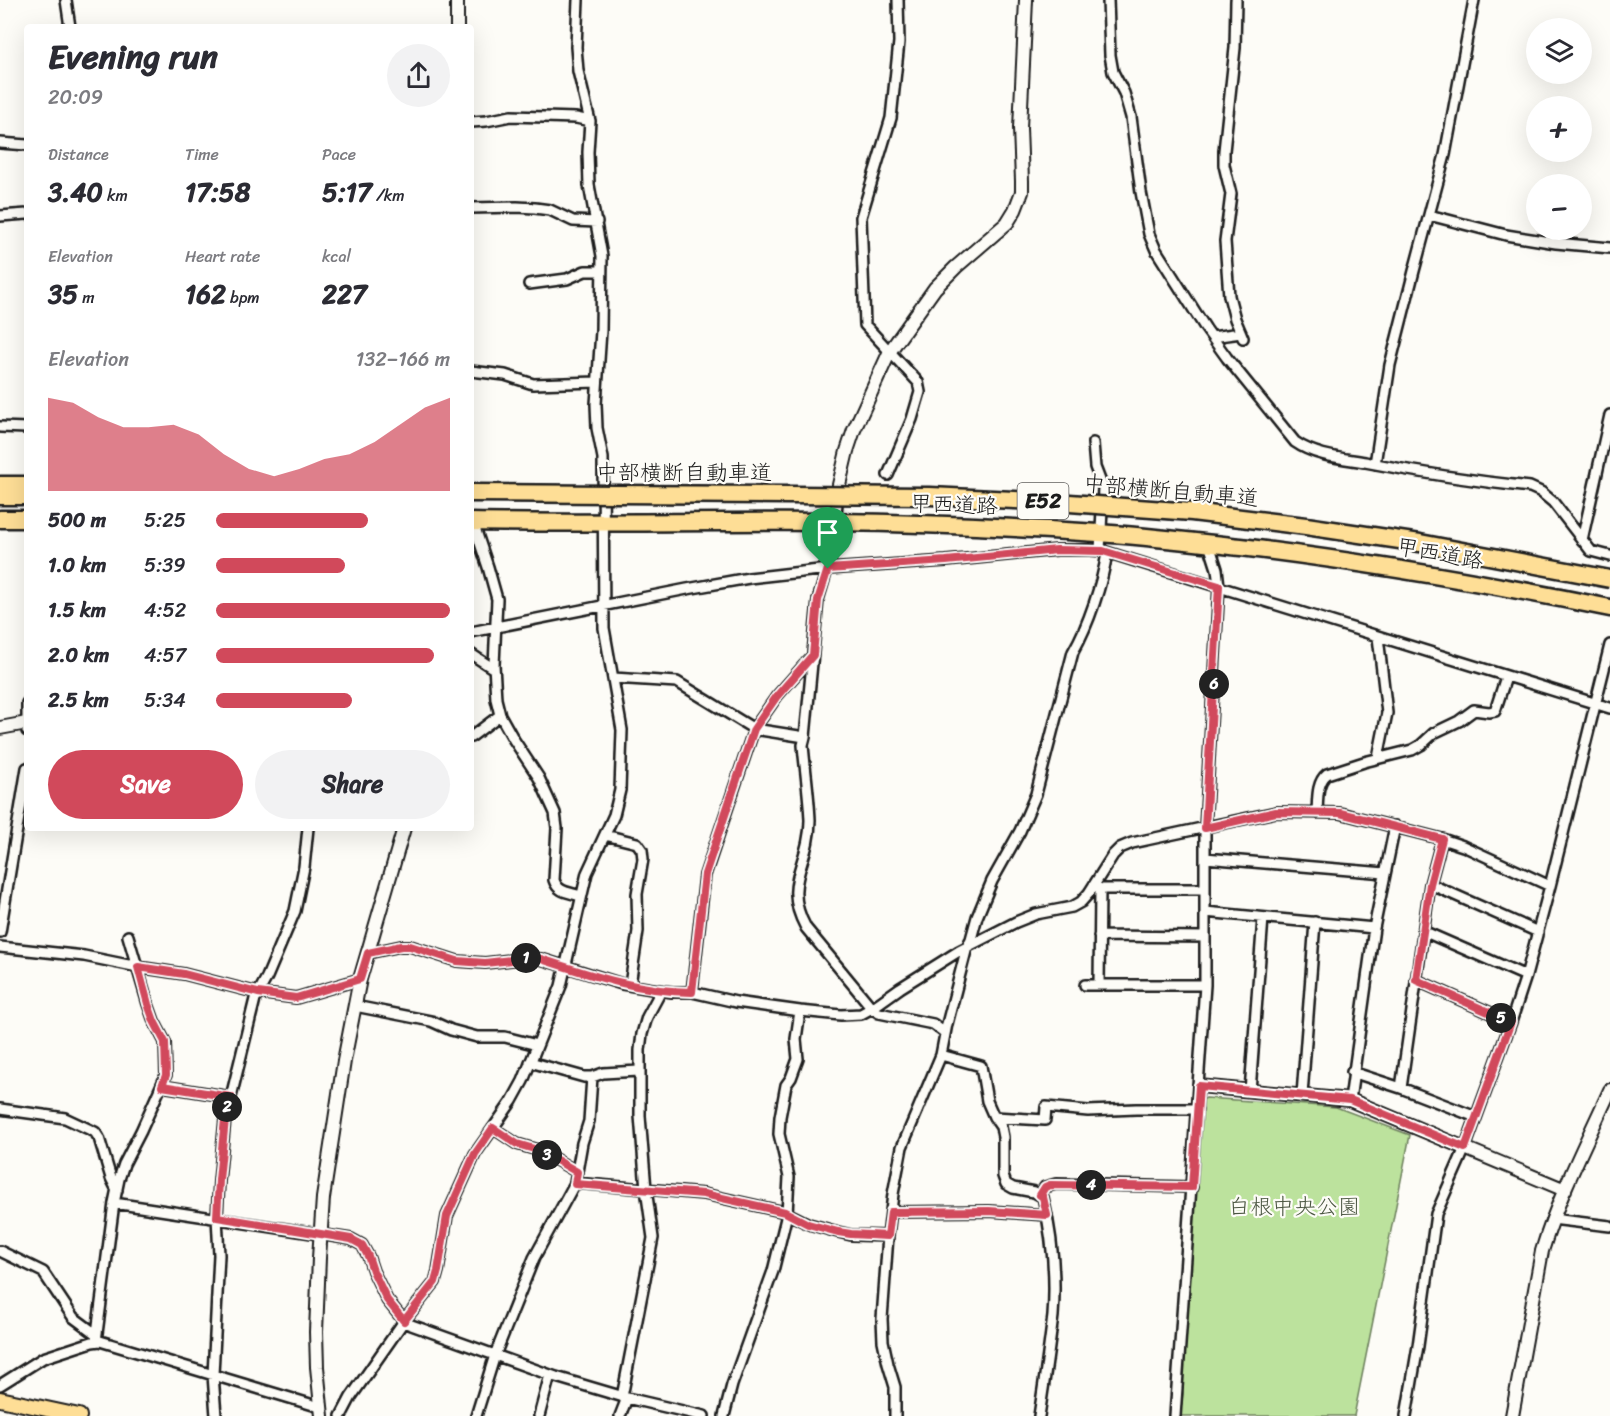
<!DOCTYPE html>
<html lang="en">
<head>
<meta charset="utf-8">
<style>
	:root { --surface:#fff; --page:#f2f2f3; --text:#2b2b33; --muted:#7c7c81; --accent:#d1495b }
	body { margin:0; font-family:Sriracha,"Klee One",sans-serif; background:var(--page); color:var(--text); height:100vh; display:flex; flex-direction:column; font-size:22px; white-space:nowrap }
	* { box-sizing:border-box; margin:0 }
	p { font-size:20px; color:var(--muted) }
	.icon { flex:none; width:33px; height:33px; fill:none; stroke:currentColor; stroke-width:2; stroke-linecap:round; stroke-linejoin:round }
	.map { position:relative; flex:1; overflow:hidden }
	.side { position:absolute; left:24px; top:24px; width:450px; height:807px; display:flex; flex-direction:column; background:var(--surface); border-radius:6px; box-shadow:0 6px 24px #0002 }
	.side>* { flex:none }
	.fabs { position:absolute; left:1526px; top:18px; display:grid; gap:12px }
	.fabs a { display:grid; place-items:center; width:66px; height:66px; border-radius:50%; background:var(--surface); box-shadow:0 6px 24px #0002; font-size:30px }
	.pin { position:absolute; display:grid; place-items:center; width:51px; height:51px; color:#fff; margin:-62px -26px; border-radius:50% 50% 50% 0; rotate:-45deg; box-shadow:0 0 6px #0007 }
	.pin .icon { rotate:45deg }
	.km { position:absolute; width:30px; height:30px; margin:-15px; border-radius:50%; background:#222; color:#fff; font-size:16px; line-height:30px; text-align:center }
	.round { display:grid; place-items:center; flex:none; width:63px; height:63px; border-radius:32px; background:var(--page) }
	.overview { display:flex; align-items:center; justify-content:space-between; height:102px; padding:0 24px }
	h1 { font-size:33px; font-weight:800; line-height:45px }
	.metrics { display:grid; grid-template-columns:repeat(3,1fr); gap:9px; height:102px; padding:6px 24px }
	.metrics div { display:grid; align-content:center }
	.metrics b { font-size:26px; font-weight:800 }
	.metrics small { font-size:16px; font-weight:400 }
	.metrics p { font-size:16px }
	.chart { height:168px; padding:12px 24px }
	.chart p { display:flex; justify-content:space-between }
	.chart svg { width:100%; height:108px; margin-top:6px; fill:var(--accent); opacity:.7 }
	.primary-button { display:flex; gap:12px; margin-top:auto; padding:12px 24px }
	.primary-button a { flex:1; height:69px; border-radius:36px; background:var(--accent); color:#fff; font-size:24px; font-weight:800; line-height:69px; text-align:center }
	.primary-button a+a { background:var(--page); color:var(--text) }
	ul { padding:0 24px; list-style:none; font-size:20px }
	li { display:grid; grid-template-columns:96px 72px 1fr; align-items:center; height:45px }
	li i { height:15px; border-radius:8px; background:var(--accent) }
	.map>svg:first-child { display:block }
	.park { fill:#bce29d; stroke:#6c7f5c; stroke-width:1.5 }
	.lines { fill:none; stroke-linecap:round; stroke-linejoin:round }
	.street-casing { stroke:#1c1c1c; stroke-width:14 }
	.secondary-casing { stroke:#1c1c1c; stroke-width:16 }
	.primary-casing { stroke:#1c1c1c; stroke-width:18 }
	.highway-casing { stroke:#1c1c1c; stroke-width:21 }
	.street { stroke:#fdfcf7; stroke-width:9 }
	.secondary { stroke:#fdfcf7; stroke-width:12 }
	.primary { stroke:#fede96; stroke-width:14 }
	.highway { stroke:#fede96; stroke-width:16 }
	.highway-bridge-casing { stroke:#1c1c1c; stroke-width:21; stroke-linecap:butt }
	.highway-bridge { stroke:#fede96; stroke-width:16 }
	.route-casing { stroke:#fff; stroke-width:12 }
	.route { stroke:#d1495b; stroke-width:8 }
	.labels { text-anchor:middle; stroke-width:4.5; stroke-linejoin:round; paint-order:stroke }
	.shield { fill:#fdfcf7; stroke:#605f5e; stroke-width:1.5 }
	.shield-label { font-size:21px; font-weight:bold; fill:#1c1c1c }
	.street-label { font-size:22px; fill:#1c1c1c; stroke:#fdfcf7 }
	.park-label { font-size:22px; fill:#4c5743; stroke:#fdfcf7 }
</style>
</head>
<body>
<div class="map">
<svg width="1610" height="1416" viewBox="0 0 1610 1416">
	<rect width="100%" height="100%" fill="#fdfcf7"/>
	<filter id="ink" filterUnits="userSpaceOnUse"><feTurbulence type="fractalNoise" baseFrequency=".0167" numOctaves="2"/><feDisplacementMap in="SourceGraphic" scale="12" xChannelSelector="R" yChannelSelector="G"/><feConvolveMatrix kernelMatrix="1 2 1 2 8 2 1 2 1" color-interpolation-filters="sRGB"/></filter>
	<g filter="url(#ink)">
		<path class="park" d="M1206,1098l130,9 74,28 -56,281h-174l3,-23 -2,-9 10,-116 11,-168z"/>
		<g class="lines">
			<g class="street-casing">
				<path id="street" d="M66,0l4,27
					M1108,0l2,55 3,17 11,21 7,24 10,75 8,42 7,16 50,79 21,29 68,84c20,14 46,16 70,20 55,11 109,19 165,25l11,5 12,10 38,49 19,5
					M1236,0l-1,48 -11,103v14l7,29 -6,47 4,55 6,23 8,19
					M471,122l15,-1 25,-5 65,2 14,3
					M0,143l27,2
					M471,208l46,-1 18,1 15,2 23,11 24,1
					M1429,215l77,20 50,8 54,5
					M0,216l27,-2
					M529,284l38,-5 18,-8h16
					M1212,337l29,-4
					M471,371l34,4 28,9 64,-2
					M0,427l27,1
					M1093,443l2,24 8,21 -3,63
					M1375,464l15,-99 24,-94 31,-116 29,-155
					M888,475l24,-56 8,-27 -2,-10 -53,-57 -4,-108 30,-99 8,-76 -1,-42
					M473,522l15,45 9,32 -3,66 2,34 4,16 14,25 25,38 16,35 2,15 -3,52c4,13 15,12 27,16
					M1582,540l28,-125
					M471,632l216,-43 62,-11 79,-9 118,-8 111,-11h33l13,1 507,157
					M1378,637l9,76 -9,45
					M471,654l23,15
					M613,678l64,4 77,47 51,8 -2,8c2,24 6,50 7,75 0,44 -29,62 -4,108l66,80 7,5 54,11 12,9
					M27,703v28
					M471,737l29,-22
					M805,737l13,-137 14,-47 6,-59
					M1317,813c1,-13 -1,-30 10,-39l37,-12 48,-12 9,-5 13,-12 25,-12 15,-11 15,2 6,-1 11,-34
					M605,835l32,8 5,7 1,9 -6,35 1,37 -8,54
					M1205,858l180,15
					M1430,884l108,48
					M1097,886l3,3 -1,96
					M1100,889h105
					M1205,912l169,16
					M1423,931l103,45
					M0,932l27,-164
					M1099,936l106,1
					M0,947l84,9 54,11 46,7 74,19 38,5 64,-19
					M368,953l33,-7h9l47,15 28,2 44,-5 12,1 81,25 30,5 20,3h20l44,10 64,9 41,4 20,-1 11,-6 28,-20 59,-37 57,-29 20,-8 36,-7 9,-5 8,-9 24,-38 7,-7 12,-5 144,-31 64,1 102,26 21,7 87,40
					M1416,980l95,42
					M1085,985h120
					M692,992l13,-117 49,-146 23,-33 36,-41
					M355,1006l76,15 20,9 26,7h28l32,8
					M941,1055l40,11 6,35 7,16 7,10 2,10v39l3,8 7,4 21,4 9,5c9,38 13,80 10,119 -4,33 -9,67 -14,100
					M530,1062l54,15h8l11,-4 36,-2
					M1352,1072l49,16 75,29
					M162,1086l69,11
					M1401,1088l29,-204 12,-45
					M1250,1091l13,-173
					M1302,1095l13,-173
					M1350,1100l24,-172 21,-102
					M0,1109l65,9 30,14 4,6 12,40 6,12
					M994,1117l51,3 1,-13 42,4 48,-2h61
					M493,1128l24,16 24,7 36,21
					M575,1183l129,11 81,18 24,12 29,8 13,3 37,1
					M1040,1195l5,-8 11,-3 136,3
					M114,1203l237,36 11,6 6,11 5,15 14,29 17,21
					M891,1212l98,-1 58,4
					M1552,1219l58,7
					M0,1251l43,21 30,45 23,17
					M403,1322l153,55 71,21 77,18
					M96,1341l18,-138 5,-24 5,-15 17,-33 25,-56 -1,-33 -11,-21 -6,-17 -20,-68
					M0,1385l43,-27 49,-16 8,-1 220,66
					M622,1397l31,-159 -7,-49 -6,-73v-66l2,-16 5,-17 14,-26
					M216,1416l-3,-41 6,-120 -2,-38 2,-36 7,-72 5,-12 24,-98 12,-22 28,-66 9,-44 4,-39
					M341,1416l10,-19 53,-76 31,-39 3,-11 9,-55 28,-62 37,-53 11,-20 38,-95 26,-113 27,-58 6,-25 2,-60 -18,-102 -1,-170 -6,-30 -1,-24 5,-73 1,-75 -13,-71 -1,-33 2,-31 -12,-50 -2,-24 2,-47
					M476,1416l19,-61 39,-97 41,-75 7,-40 7,-22 3,-44
					M539,1416l11,-41
					M620,1416l7,-18
					M724,1416l8,-31 41,-114 14,-57 2,-37 -10,-43 1,-17 6,-32 5,-7 7,-19 -2,-20 4,-28
					M895,1416v-29l-7,-23 -5,-23 -1,-22 6,-83 5,-42 9,-47 39,-92 6,-31 20,-77 4,-8 6,-22 15,-36 28,-50 16,-37 37,-142c16,-28 29,-68 34,-99
					M1175,1416l30,-431v-157l14,-242 -2,-17 -8,-25
					M1406,1416l12,-70 18,-132 29,-66 46,-126 15,-46 24,-90 60,-241"/>
			</g>
			<g class="secondary-casing">
				<path id="secondary" d="M457,27v-27
					M838,489l9,-38 7,-21 36,-79 45,-63 21,-21 51,-44 8,-13 7,-18v-11l-2,-53 6,-128
					M0,728l27,-5
					M1199,1086l151,14 215,90
					M322,1416l-5,-49 -1,-35 3,-74 4,-60 21,-137 16,-82 44,-151
					M1512,1416l30,-165c17,-56 44,-108 68,-161"/>
			</g>
			<g class="primary-casing">
				<path id="primary" d="M0,1399l79,17"/>
			</g>
			<g class="highway-casing">
				<path id="highway" d="M0,485h27
					M0,496h27
					M0,519h27
					M471,522c121,2 242,-1 363,0 88,1 176,5 264,11 48,3 96,9 143,14 124,15 247,36 369,61"/>
			</g>
			<use href="#street" class="street"/>
			<use href="#secondary" class="secondary"/>
			<use href="#primary" class="primary"/>
			<use href="#highway" class="highway"/>
			<g class="highway-bridge-casing">
				<path id="highway-bridge" d="M471,493l459,3 126,6 136,10 114,14 114,17 190,36"/>
			</g>
			<use href="#highway-bridge" class="highway-bridge"/>
		</g>
	</g>
	<g class="lines" filter="url(#ink)">
		<g class="route-casing">
			<path id="route" d="M1057,550l46,1 116,35 -14,242 71,-16 64,1 102,26 -12,45 -14,96 95,42 -46,126 -115,-48 -151,-14 -7,101 -142,-2 -5,2 -5,8 3,2 4,18 -58,-4 -98,1 -3,24 -37,-2 -13,-2 -30,-8 -23,-12 -81,-18 -129,-10 2,-12 -36,-21 -24,-7 -24,-16 -18,26 -28,62 -9,55 -3,11 -31,39 -17,-21 -14,-29 -5,-15 -6,-11 -11,-6 -134,-22 2,-37 7,-71 5,-12 -69,-11 4,-11 -1,-33 -11,-21 -6,-17 -10,-37 46,7 74,19 38,5 64,-19 8,-26 33,-7h9l47,15 28,2 44,-5 12,1c49,16 99,33 151,33l13,-118 49,-145 23,-33 36,-41 5,-55 10,-31 118,-8z"/>
		</g>
		<use href="#route" class="route"/>
	</g>
	<g class="labels">
		<rect class="shield" x="1017.5" y="483" width="51" height="36" rx="4.5"/>
		<g class="shield-label">
			<text x="1043" y="508">E52</text>
		</g>
		<g class="street-label">
			<text x="684" y="480">中部横断自動車道</text>
			<text transform="translate(1171 490) rotate(5)" y="8">中部横断自動車道</text>
			<text transform="translate(954 504) rotate(2)" y="8">甲西道路</text>
			<text transform="translate(1440 553) rotate(10)" y="8">甲西道路</text>
		</g>
		<g class="park-label">
			<text x="1294" y="1214">白根中央公園</text>
		</g>
	</g>
</svg>
<div class="fabs">
<a><svg class="icon" aria-label="layers" viewBox="0 0 24 24"><path d="M12 4l9 5-9 5-9-5zM3 14l9 5 9-5"/></svg></a>
<a>+</a>
<a>−</a>
</div>
<div class="pin" style="left:828px;top:569px;background:#1e9e55"><svg class="icon" aria-label="arrive" viewBox="0 0 24 24"><path d="M6 21V4h12l-3 4 3 4H6"/></svg></div>
<b class="km" style="left:526px;top:958px">1</b>
<b class="km" style="left:227px;top:1107px">2</b>
<b class="km" style="left:547px;top:1155px">3</b>
<b class="km" style="left:1091px;top:1185px">4</b>
<b class="km" style="left:1501px;top:1018px">5</b>
<b class="km" style="left:1214px;top:684px">6</b>
<section class="side">
<div class="overview"><div><h1>Evening run</h1><p>20:09</p></div><a class="round"><svg class="icon" aria-label="share" viewBox="0 0 24 24"><path d="M12 15V3M7 8l5-5 5 5M5 13v7h14v-7"/></svg></a></div>
<div class="metrics">
<div><p>Distance</p><b>3.40<small> km</small></b></div>
<div><p>Time</p><b>17:58</b></div>
<div><p>Pace</p><b>5:17<small> /km</small></b></div>
</div>
<div class="metrics">
<div><p>Elevation</p><b>35<small> m</small></b></div>
<div><p>Heart rate</p><b>162<small> bpm</small></b></div>
<div><p>kcal</p><b>227</b></div>
</div>
<div class="chart"><p><span>Elevation</span>132–166 m</p>
<svg viewBox="0 0 160 44" preserveAspectRatio="none"><path d="M0 44V6L10 8L20 14L30 18L40 18L50 17L60 21L70 29L80 35L90 38L100 35L110 31L120 29L130 24L140 17L150 10L160 6V44z"/></svg>
</div>
<ul>
<li><b>500 m</b>5:25<i style="width:65%"></i></li>
<li><b>1.0 km</b>5:39<i style="width:55%"></i></li>
<li><b>1.5 km</b>4:52<i style="width:100%"></i></li>
<li><b>2.0 km</b>4:57<i style="width:93%"></i></li>
<li><b>2.5 km</b>5:34<i style="width:58%"></i></li>
</ul>
<div class="primary-button"><a>Save</a><a>Share</a></div>
</section>
</div>
</body>
</html>
